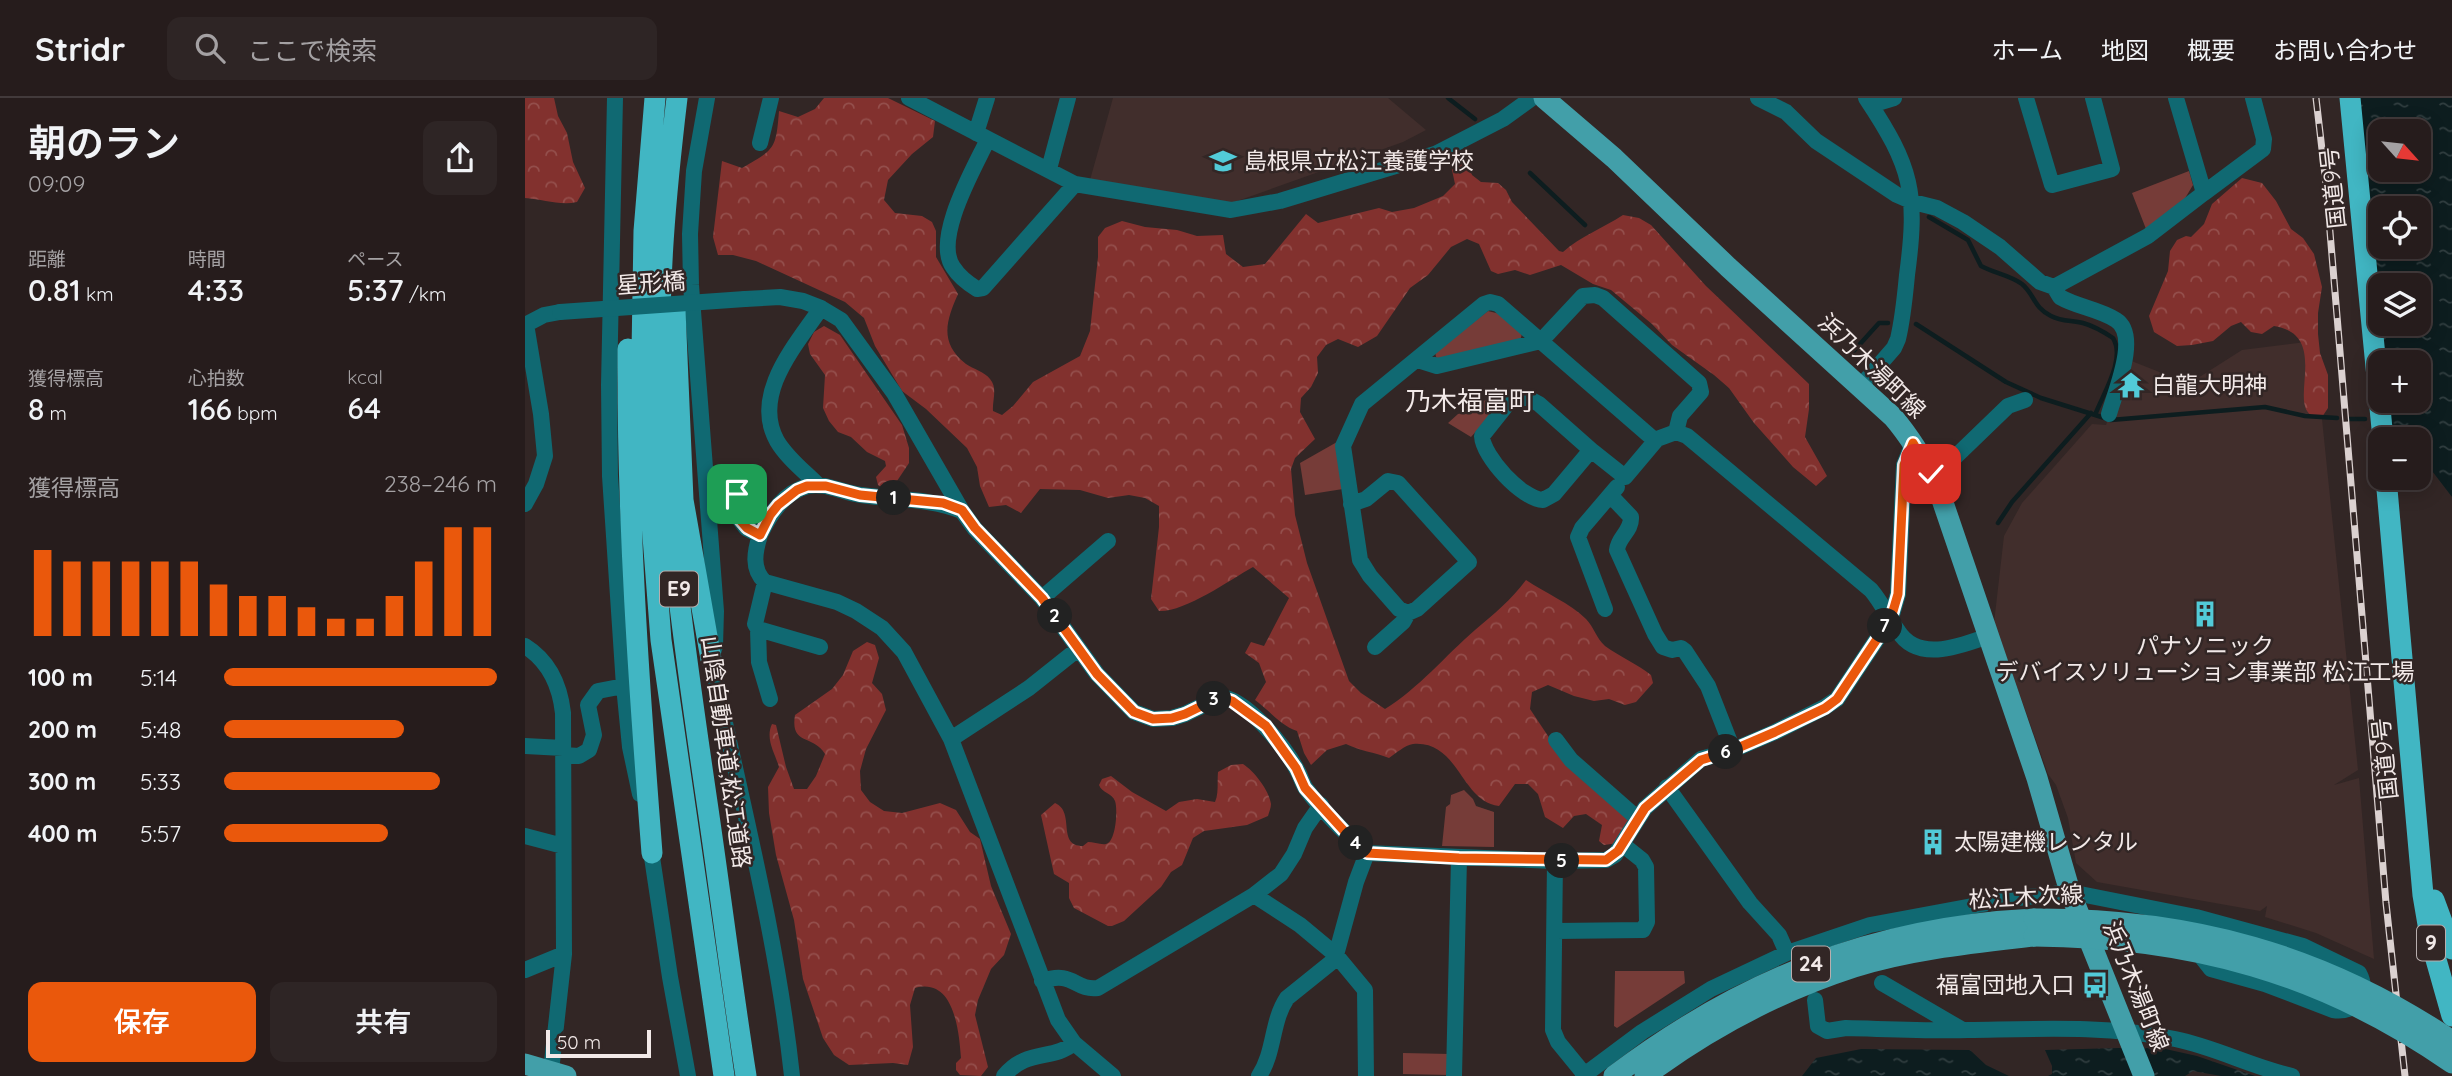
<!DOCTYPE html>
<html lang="ja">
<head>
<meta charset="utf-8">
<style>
	:root { --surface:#261c1c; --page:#2e2525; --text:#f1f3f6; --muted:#a4a1a3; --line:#423a3b; --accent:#ea580c }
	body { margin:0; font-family:Quicksand,"Noto Sans JP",sans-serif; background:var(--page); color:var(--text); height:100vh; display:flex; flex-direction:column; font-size:26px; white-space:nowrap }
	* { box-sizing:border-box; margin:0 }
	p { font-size:23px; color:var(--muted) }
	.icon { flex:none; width:38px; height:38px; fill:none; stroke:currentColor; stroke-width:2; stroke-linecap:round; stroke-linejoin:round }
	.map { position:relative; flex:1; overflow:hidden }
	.panel { display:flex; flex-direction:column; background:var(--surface); width:525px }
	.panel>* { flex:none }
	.needle { width:46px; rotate:117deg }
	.buttons { position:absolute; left:1843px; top:21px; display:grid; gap:14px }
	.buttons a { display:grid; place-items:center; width:63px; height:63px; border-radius:14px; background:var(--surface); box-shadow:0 4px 18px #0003,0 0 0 2px var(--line); font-size:35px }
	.scale { position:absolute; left:21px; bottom:18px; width:105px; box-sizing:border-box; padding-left:7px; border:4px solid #f2e9e8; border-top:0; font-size:19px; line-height:24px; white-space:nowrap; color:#f2e9e8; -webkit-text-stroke:5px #322625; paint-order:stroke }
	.pin { position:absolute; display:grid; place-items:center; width:60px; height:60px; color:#fff; margin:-30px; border-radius:14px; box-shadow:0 4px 10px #0006 }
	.km { position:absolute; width:35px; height:35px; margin:-18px; border-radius:50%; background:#222; color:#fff; font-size:19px; line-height:35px; text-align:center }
	.round { display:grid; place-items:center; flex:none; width:74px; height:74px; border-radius:14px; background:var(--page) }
	.headline { display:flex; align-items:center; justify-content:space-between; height:119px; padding:0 28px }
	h1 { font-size:38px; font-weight:600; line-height:52px }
	.stats { display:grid; grid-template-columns:repeat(3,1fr); gap:10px; height:119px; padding:7px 28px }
	.stats div { display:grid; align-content:center }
	.stats b { font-size:30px; font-weight:600 }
	.stats small { font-size:19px; font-weight:400 }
	.stats p { font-size:19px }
	.chart { height:196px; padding:14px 28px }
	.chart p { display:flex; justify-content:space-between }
	.chart svg { width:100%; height:126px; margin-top:7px; stroke:var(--accent); stroke-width:6 }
	.action { display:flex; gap:14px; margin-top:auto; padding:14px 28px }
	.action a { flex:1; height:80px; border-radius:14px; background:var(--accent); color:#fff; font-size:28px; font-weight:600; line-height:80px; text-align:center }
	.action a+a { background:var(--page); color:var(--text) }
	ul { padding:0 28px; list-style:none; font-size:23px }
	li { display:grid; grid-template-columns:112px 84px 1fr; align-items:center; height:52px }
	li i { height:18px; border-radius:9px; background:var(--accent) }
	header { display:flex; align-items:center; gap:42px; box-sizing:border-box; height:98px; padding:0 35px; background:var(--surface); border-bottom:2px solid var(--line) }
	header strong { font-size:33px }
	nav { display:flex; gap:38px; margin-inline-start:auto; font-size:24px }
	.search { width:490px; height:63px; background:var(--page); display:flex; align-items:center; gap:18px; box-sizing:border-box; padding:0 24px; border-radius:14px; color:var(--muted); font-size:26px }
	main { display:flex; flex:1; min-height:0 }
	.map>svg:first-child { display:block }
	.built { fill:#412e2c }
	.forest { fill:url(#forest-crowns) }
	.green { fill:#763c38 }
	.water { fill:url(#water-ripples); fill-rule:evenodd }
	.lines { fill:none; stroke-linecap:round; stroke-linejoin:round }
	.stream { stroke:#0d1d1f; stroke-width:4.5 }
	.minor { stroke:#106972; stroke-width:16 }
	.major { stroke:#429fa9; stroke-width:21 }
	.highway { stroke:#41b6c3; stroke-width:21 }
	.rail-casing { stroke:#dbd1d0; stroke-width:7 }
	.rail { stroke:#322625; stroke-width:4.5; stroke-dasharray:13; stroke-linecap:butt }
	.minor-bridge { stroke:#106972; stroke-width:16 }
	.major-bridge { stroke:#429fa9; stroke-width:21 }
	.route-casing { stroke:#fff; stroke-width:14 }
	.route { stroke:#ea580c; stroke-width:9 }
	.labels { text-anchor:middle; stroke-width:5; stroke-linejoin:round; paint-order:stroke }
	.shield { fill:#322625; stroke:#b8aeae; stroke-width:2 }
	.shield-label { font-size:21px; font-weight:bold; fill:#f2e9e8 }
	.poi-label { font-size:23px; fill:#f2e9e8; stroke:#322625; text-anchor:start }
	.street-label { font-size:23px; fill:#f2e9e8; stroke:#322625 }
	.quarter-label { font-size:26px; fill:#f2e9e8; stroke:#322625 }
</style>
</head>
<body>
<header>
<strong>Stridr</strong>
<div class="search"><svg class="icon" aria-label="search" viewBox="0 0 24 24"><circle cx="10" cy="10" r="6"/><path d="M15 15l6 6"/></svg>ここで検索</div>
<nav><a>ホーム</a><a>地図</a><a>概要</a><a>お問い合わせ</a></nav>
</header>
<main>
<section class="panel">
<div class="headline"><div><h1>朝のラン</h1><p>09:09</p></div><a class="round"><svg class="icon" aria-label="share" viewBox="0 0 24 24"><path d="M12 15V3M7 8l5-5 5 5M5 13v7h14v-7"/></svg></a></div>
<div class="stats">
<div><p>距離</p><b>0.81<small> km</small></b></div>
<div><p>時間</p><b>4:33</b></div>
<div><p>ペース</p><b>5:37<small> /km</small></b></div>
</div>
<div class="stats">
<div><p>獲得標高</p><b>8<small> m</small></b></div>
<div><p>心拍数</p><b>166<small> bpm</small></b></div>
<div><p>kcal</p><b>64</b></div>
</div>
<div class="chart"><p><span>獲得標高</span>238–246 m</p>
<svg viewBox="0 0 160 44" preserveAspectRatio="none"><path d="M5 44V14M15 44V18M25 44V18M35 44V18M45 44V18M55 44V18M65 44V26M75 44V30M85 44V30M95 44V34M105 44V38M115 44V38M125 44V30M135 44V18M145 44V6M155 44V6"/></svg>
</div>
<ul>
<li><b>100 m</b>5:14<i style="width:100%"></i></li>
<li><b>200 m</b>5:48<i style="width:66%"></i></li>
<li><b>300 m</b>5:33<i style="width:79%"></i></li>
<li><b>400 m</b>5:57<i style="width:60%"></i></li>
</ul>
<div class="action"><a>保存</a><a>共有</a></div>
</section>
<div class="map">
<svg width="1927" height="978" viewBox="0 0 1927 978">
	<defs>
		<pattern id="forest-crowns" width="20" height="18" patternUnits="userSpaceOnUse" patternTransform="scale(1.75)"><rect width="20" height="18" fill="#82312e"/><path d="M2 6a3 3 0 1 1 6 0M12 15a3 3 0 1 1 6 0" fill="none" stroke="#944f4c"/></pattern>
		<pattern id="water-ripples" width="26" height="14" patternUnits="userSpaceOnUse" patternTransform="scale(1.75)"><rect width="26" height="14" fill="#0d1d1f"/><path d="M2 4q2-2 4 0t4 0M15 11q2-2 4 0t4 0" fill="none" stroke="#313e40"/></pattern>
	</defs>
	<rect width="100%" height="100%" fill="#322625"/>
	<path class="built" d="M588,0h275l38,32 -23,12 -177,63 -136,-25z
		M1789,243l44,429 -24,15 25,-7 15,181 -58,-26 -51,-16 2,-11 -7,5 -163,-29 -21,-19 -8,-45 -12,-33 -8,-11 -54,-151 10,-87 18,-33 70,-79 14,1 23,-65 48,19 21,-1 44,-28z"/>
	<path class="forest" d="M0,0h29l4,18 9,17 6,29 12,26 -8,14c-17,4 -34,-3 -52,-4z
		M299,0h64l47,23 -2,16 -21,17 -24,26 -4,20 11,13 27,3 10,6 4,9v26l22,37c-12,27 -19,49 8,70 7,5 19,8 24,15 8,9 2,22 3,32l9,4 11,-9 20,-24 47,-26 10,-25 8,-74v-20l7,-9 17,-7 23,6 32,3 20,6 26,-1 3,19 17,13 22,-3 41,-50 12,9 61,-15 13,4 22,-4 29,-12 12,-12 -3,-14 4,-8 7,-2 6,4 3,11 9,7 17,1 8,7 6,12 47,49 4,1c18,-16 40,-24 60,-37l16,3 12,7 55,61 103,98v25l-4,28 22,39 -11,10 -23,-19 -39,-44 -25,-35 -15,-13 -42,-30 -20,-21 -41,-34 -18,-6 -32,-19 -31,10 -15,-5 -17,4 -7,-3 -12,-27 -12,-5 -16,8 -23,28 -18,13 -33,48 -19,11 -20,-8 -12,6 -9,12 1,16 -7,14 -10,11 -1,14 15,27 -20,19 -4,11 4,46 12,48 42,118 12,12 24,16c34,-21 60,-53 90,-79 19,-16 36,-30 51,-50 19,13 44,23 60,39 8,8 10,19 19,27 14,10 32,18 46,29l2,8 -17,19 -11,3 -16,-6 -15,2 -20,-5 -26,-11 -16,7 -2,17 22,33 77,76 -11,25 -14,2 -5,-4 3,-16 -16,-11 -12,2 -11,12 -18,-11 -7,-23 -10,-10h-13l-16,22c-38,-4 -40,-66 -86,-62 -8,1 -18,10 -24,14 -15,-6 -29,-7 -43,-14l-19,6 -16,15 -7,-12 -7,-22c-17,-6 -27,-20 -42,-31l11,-18 -7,-19 -14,-10 6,-11 13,4 25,-48 -36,-31c-25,14 -68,45 -94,44l-8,-12 8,-72v-21l-14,-8 -16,-3 -21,3 -28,-8 -40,-1 -19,24 -15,-8 -17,2 -9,-21 -3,-19 -10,-19 -41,-39 -24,-18 -27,-45 -11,-28 -19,-16 -89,-41 -23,-6h-15l-5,-18 9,-76 20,7c33,-19 34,-19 37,-57l19,6 17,-8z
		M1717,80l20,5 14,18 15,28 12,9 11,16 8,33 -4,26v21l2,19 8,22v33l-6,9c-2,0 -9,-1 -11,-2 -22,-14 19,-80 -37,-89l-12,8 -11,-2 -10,-10 -10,4 -18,15 -21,4 -15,1 -23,-14 -5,-16 19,-45 2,-20 7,-11 9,-4 5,1 13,-13 8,-20z
		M299,228l16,9 62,90 7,23v15l-16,24 -9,2 -6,-4 -2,-8 10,-11 -1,-5 -18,-9 -16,-15 -13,-5 -9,-11 -6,-13 2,-33 -15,-21 -2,-10 6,-12z
		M342,544l8,3 4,13 -7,25 10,11 4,16 -20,39 -6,22 1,19 9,12 14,9 18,2 38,-10 16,7 14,22 10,7 11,47 20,48 -7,21 -13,14 -13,31 -3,15 13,52 -7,9 -21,-1 -4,-5v-7l5,-5c-2,-25 -6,-81 -46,-70l-5,17 3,42 -5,18 -15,-2 -44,2 -15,-10 -11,-17 -20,-59 -9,-59 -18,-65 -7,-42 -1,-26 11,-20c-4,-14 -14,-28 -7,-43l4,1 10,42 8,22h13l9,-13 9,-22c-12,-20 -35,-8 -30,-39l37,-26 11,-14 10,-24z
		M718,666c11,7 26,26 28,40 0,4 -2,8 -3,12l-21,9 -43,6 -11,7 -11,27 -11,7 -10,15 -37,34 -12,5h-4l-34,-18 -5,-10v-15l-15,-9 -13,-59 14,-12c21,9 1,43 28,43l5,-4c5,0 13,3 18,2 10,-2 12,-35 9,-43 -3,-8 -13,-8 -16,-16l3,-6 9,-3 21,16 34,19 13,-9 18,-3 18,3c4,-9 2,-20 3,-30l13,-7z"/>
	<path class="green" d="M1664,73l4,14 -9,15 -38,29 -14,-36z
		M963,213l12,3 22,20 -3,10 -82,17 -2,-9z
		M973,300l5,3 -32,36 -23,-14 10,-9 21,-4 -1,-8z
		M812,344l6,47 -38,6 -5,-32z
		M939,692l9,9 3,7 18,6v35l-52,-1 4,-39 4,-3 1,-9z
		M1090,873h69l1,12 -68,45 -3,-2z
		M878,955l47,1 -1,21 -46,-1z"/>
	<path class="water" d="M1833,0h94v399l-33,-43v-15h-13l-15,-13 -4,-25h32v-39h-36zM1855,33h39v39h-39zM1855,110h39v39h-39zM1855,187h39v39h-39z
		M1594,950h42l36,8 58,20h-34l-28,-5 -8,5h-137l4,-2v-8l-7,-16z
		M1336,951l109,1 16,15 23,11h-207l14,-18z"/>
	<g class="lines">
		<path class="stream" d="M923,0l27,21
			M1005,75l55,52
			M1404,119l39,23 13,26c13,7 29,9 41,18 13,11 11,23 29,32 11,6 21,4 32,7 11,3 21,9 30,15 13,21 -10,56 -18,77
			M1391,226l90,58 35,16 70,22 154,-13 40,9 32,2
			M1326,256l28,-31h9
			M1824,321h16
			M1473,425l14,-21 79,-89"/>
		<path class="minor" d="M90,0l-6,287 1,91 14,210 6,61 10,47
			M182,0l-13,73 -4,63 1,51 25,326 -1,35 -4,13c29,137 66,277 81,417
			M384,0l166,86 156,26 49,-9 155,-47 68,-35 29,-21
			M1233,0l28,14 30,29 81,54 16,7 24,6 26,14 37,25 40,35 14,5 94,-51 56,-43 -28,-95
			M1501,0l26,87 60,-16 -19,-71
			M1346,7l23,-7
			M451,35l11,-35
			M463,41c-13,28 -55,99 -35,128 5,8 16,17 24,22l6,-1 92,-104
			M235,45l11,-45
			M524,71l19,-71
			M1679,95l59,-44 1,-10 -11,-41
			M1529,189l6,10c17,10 39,12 56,23 24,15 -1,72 -7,94
			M220,201l35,-2 23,4 18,7 20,12 53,73 68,118 13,18 67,69 55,76 37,38 19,7 19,-1 13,-4 35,-17c26,1 66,51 77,73 4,6 5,14 10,20 17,23 39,44 60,63l188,8
			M0,227l19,-10 16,-3
			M893,262l19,6 104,-25 42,-45 12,-1 8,3 96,85 2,9 -21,24 -4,16
			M1335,289l34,-39 4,-9c5,-21 7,-43 9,-64 11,-82 5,-108 -41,-177
			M1066,352l-52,-46 -13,-7 -17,5 -27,34c1,21 40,63 61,64l11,-6 37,-44 34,27 32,-38
			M1406,376l19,-12 58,-56 17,-6
			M293,387c-14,-14 -31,-27 -41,-44 -26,-47 19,-96 44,-133
			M182,393c27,-4 37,-1 33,29l6,8 14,7c-5,16 -9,34 5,47l72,20 19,9 26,17 22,24 47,87 107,281 16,23 39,33
			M1085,397l21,22c1,14 -13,20 -14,33l38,84 8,13 9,3 9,-2 4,3 23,35 25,64
			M0,406l11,-20 9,-28 -4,-42 -15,-90
			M826,406l15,-5 22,-18 10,2 71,79 -52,47 -9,4 -9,-4 -29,-33 -10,-16 -17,-114 19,-42 122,-100 6,-2 8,2 153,133 6,2 19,-7 11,4 184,154c11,13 17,27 27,41 20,32 62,15 90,5
			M235,437c10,-21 24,-43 48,-49 17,-4 35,7 53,9 34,5 68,3 101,16
			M240,484l-10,42 3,5 62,18
			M517,500l66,-57
			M1080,511l-27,-72 4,-9 35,-41
			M233,531l1,33 11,37
			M0,548c24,15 35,40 38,67l1,241 -13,117
			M850,549l28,-25 5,-9
			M426,641l78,-51 49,-39
			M1031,642l15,20 66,58
			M0,648l38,2
			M38,657l16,1 10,-6 5,-15 -6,-30 10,-14 26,-5
			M1142,689l83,116 29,32 8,18
			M0,738l38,10
			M125,746l20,133 18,99
			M729,797l46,30 36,30 29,35 1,86
			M1031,833l87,-1 4,-8 -1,-55 -4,-7 -20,-16 23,-36 56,-49 32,-9 42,-18 50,-25 12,-8 54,-81 7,-24 6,-129 9,-22
			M0,872l39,-16
			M517,883c32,-11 32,10 56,7l156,-93 27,-21 13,-20 11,-26 16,-23
			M1357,885l79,46
			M1290,902l3,26 9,5 19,-3c41,1 82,3 122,2 69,-1 139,-5 207,9 40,8 77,28 117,37
			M1060,977l-27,-33 -5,-12 2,-169 51,-1 9,-5 7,-11
			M479,978c23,-28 49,-15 70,-33
			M734,978c16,-24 12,-54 28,-78l46,-37 3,-6 20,-73 11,-29
			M929,978l5,-218
			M1058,978l59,-44 69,-43 76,-36 83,-28 140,-26 60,-7 126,25 107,29 56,27c11,20 -2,41 -26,37l-68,-26 -54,-15 -11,-14 -4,-38"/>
		<path class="major" d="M1019,0l70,60 114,109 165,150c18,21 31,43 44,68l100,293 33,114 74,184
			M0,966l41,12
			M1089,978c127,-96 259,-149 420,-157
			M1120,978c63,-47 135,-85 209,-109 58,-18 120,-24 180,-31"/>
		<path class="highway" d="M130,0l-11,133 -2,122 6,119 13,168 63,436
			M152,0c-11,93 -20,186 -16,280 5,144 26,288 47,431 13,89 24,178 38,267
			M1825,0l33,341
			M150,212l8,190 28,159
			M103,251c-1,167 11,338 24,504
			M1861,380l37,417 8,47 21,74
			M1909,802l18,49"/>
		<g class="rail-casing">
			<path id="rail" d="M1791,0l10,86 60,719 19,173"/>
		</g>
		<use href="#rail" class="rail"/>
		<path class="minor-bridge" d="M35,214l185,-13"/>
		<path class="major-bridge" d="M1509,821c155,-1 289,35 418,122
			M1509,838c157,1 289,37 418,127"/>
	</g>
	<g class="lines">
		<g class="route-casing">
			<path id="route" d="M212,396l5,9 -2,17 7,8 13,7 10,-20 8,-10 19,-15 10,-4h19l34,9 83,8 19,7 13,18 67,70 55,76 37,38 19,7 19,-1 13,-4 35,-17 12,4 34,25 30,42 9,20 40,44 22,21 92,5 147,2 12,-9 27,-43 56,-48 32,-10 42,-18 50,-24 12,-9 54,-81 7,-24 6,-129 9,-22 18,31"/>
		</g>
		<use href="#route" class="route"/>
	</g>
	<defs>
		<g id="school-bare" transform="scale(2.1)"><path d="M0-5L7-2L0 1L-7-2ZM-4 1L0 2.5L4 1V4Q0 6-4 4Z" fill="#52cbd8" stroke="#322625" stroke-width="2.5" paint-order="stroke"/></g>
		<g id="temple-bare" transform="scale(2.1)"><path d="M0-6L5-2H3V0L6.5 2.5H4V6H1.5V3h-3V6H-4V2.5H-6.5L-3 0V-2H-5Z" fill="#52cbd8" stroke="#322625" stroke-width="2.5" paint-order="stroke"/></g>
		<g id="building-bare" transform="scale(2.1)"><path d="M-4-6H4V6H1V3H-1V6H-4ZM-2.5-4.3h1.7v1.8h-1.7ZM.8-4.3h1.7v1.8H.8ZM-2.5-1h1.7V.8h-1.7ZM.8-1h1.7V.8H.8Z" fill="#52cbd8" stroke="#322625" stroke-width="2.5" paint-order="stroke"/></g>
		<g id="bus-bare" transform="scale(2.1)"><path d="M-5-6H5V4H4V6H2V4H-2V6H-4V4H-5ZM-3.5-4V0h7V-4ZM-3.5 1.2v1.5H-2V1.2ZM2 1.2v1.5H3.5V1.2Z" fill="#52cbd8" stroke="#322625" stroke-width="2.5" paint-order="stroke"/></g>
	</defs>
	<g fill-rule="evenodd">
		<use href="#school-bare" x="698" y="63"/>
		<use href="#temple-bare" x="1606" y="287"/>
		<use href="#building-bare" x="1680" y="516"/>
		<use href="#building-bare" x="1408" y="744"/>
		<use href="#bus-bare" x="1570" y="887"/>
	</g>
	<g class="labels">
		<g class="shield">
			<rect x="135" y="473.5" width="38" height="35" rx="5"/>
			<rect x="1892" y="827.5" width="28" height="35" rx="5"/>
			<rect x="1267" y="848.5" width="38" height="35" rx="5"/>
		</g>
		<g class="shield-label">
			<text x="154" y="498">E9</text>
			<text x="1906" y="852">9</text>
			<text x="1286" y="873">24</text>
		</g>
		<g class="poi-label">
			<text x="719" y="71">島根県立松江養護学校</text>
			<text x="1627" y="295">白龍大明神</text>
			<text x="1680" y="556" text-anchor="middle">パナソニック<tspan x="1680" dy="26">デバイスソリューション事業部 松江工場</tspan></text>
			<text x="1429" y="752">太陽建機レンタル</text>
			<text x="1549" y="895" text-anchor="end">福富団地入口</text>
		</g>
		<g class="street-label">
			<text transform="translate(1808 90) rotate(-96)" y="8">国道9号</text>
			<text transform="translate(126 185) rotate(-4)" y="8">星形橋</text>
			<text transform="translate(1347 268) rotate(44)" y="8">浜乃木湯町線</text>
			<text transform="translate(201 654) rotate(82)" y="8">山陰自動車道;松江道路</text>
			<text transform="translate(1860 661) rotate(-96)" y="8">国道9号</text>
			<text transform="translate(1501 799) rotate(-3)" y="8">松江木次線</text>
			<text transform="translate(1611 888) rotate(68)" y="8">浜乃木湯町線</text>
		</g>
		<g class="quarter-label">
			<text x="945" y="312">乃木福富町</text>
		</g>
	</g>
</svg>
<div class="buttons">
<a><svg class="needle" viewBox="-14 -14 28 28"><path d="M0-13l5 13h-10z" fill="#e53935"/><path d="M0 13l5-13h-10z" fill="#a4a1a3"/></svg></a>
<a><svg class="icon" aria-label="locate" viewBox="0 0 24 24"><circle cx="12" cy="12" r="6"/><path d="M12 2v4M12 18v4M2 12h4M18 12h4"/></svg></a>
<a><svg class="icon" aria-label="layers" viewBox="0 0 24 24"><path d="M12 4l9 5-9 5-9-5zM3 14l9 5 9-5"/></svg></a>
<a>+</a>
<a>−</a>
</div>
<div class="scale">50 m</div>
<div class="pin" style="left:212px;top:396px;background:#1e9e55"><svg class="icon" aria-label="arrive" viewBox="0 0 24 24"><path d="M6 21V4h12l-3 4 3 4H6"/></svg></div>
<div class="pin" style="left:1406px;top:376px;background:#d93025"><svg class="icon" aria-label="check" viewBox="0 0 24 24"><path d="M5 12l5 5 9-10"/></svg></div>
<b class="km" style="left:369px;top:400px">1</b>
<b class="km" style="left:530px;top:518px">2</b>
<b class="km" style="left:689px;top:601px">3</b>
<b class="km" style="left:831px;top:745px">4</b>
<b class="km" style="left:1037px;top:763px">5</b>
<b class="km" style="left:1201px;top:654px">6</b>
<b class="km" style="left:1360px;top:528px">7</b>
</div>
</main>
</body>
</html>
